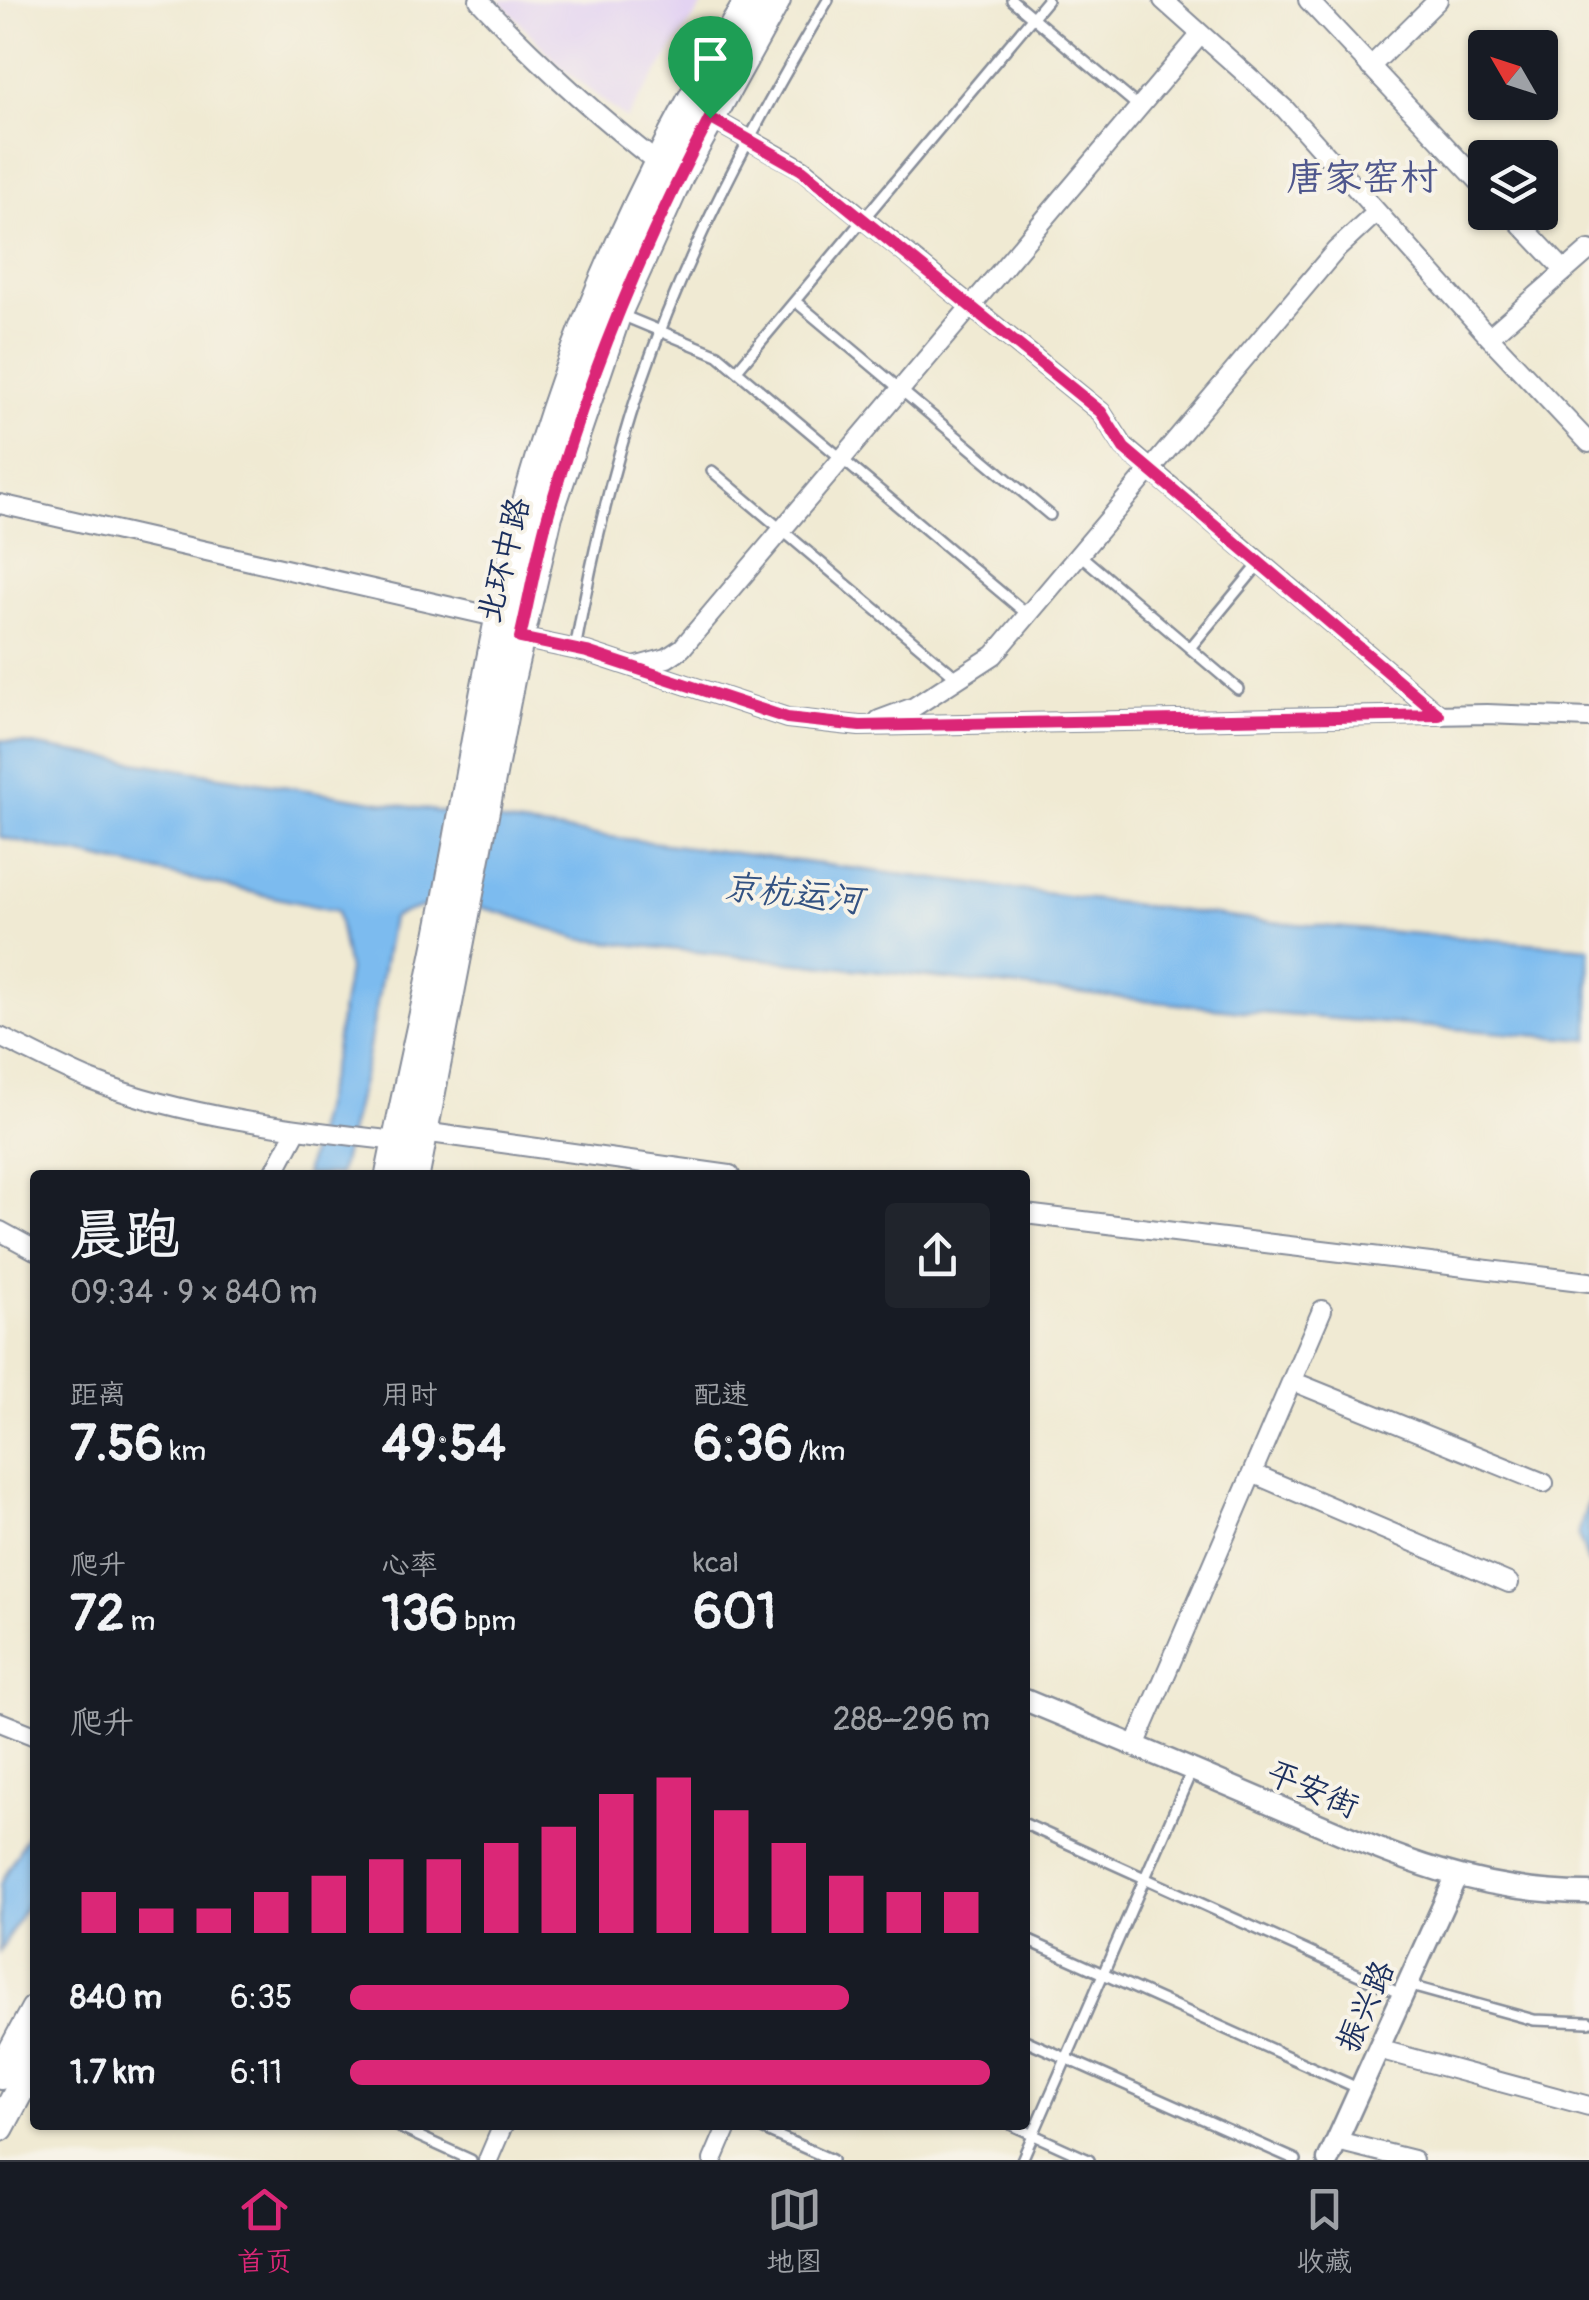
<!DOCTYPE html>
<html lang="zh">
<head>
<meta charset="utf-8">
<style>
	:root { --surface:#171b24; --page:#20242c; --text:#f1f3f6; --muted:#9ea1a6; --line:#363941; --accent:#db2777 }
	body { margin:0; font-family:Pangolin,"LXGW WenKai TC",sans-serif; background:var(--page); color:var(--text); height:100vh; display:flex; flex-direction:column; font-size:38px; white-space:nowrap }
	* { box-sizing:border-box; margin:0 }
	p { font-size:32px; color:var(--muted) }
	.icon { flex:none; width:55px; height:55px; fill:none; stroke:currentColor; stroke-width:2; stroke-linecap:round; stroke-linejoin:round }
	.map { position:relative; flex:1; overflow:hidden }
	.sheet { position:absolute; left:30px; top:1170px; width:1000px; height:960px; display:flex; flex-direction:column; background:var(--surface); border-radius:10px; box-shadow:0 2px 8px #0004 }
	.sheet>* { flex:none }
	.needle { width:65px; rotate:309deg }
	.controls { position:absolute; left:1468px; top:30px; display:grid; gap:20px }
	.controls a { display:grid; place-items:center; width:90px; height:90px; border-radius:10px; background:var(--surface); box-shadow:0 2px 8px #0004; font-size:50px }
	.pin { position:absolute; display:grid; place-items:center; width:85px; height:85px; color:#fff; margin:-102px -42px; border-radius:50% 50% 50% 0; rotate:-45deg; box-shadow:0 0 10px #0007 }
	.pin .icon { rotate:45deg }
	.round { display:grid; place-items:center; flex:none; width:105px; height:105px; border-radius:10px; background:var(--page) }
	.head { display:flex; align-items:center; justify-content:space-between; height:170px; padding:0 40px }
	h1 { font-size:55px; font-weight:700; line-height:75px }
	.figures { display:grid; grid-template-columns:repeat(3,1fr); gap:15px; height:170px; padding:10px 40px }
	.figures div { display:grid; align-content:center }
	.figures b { font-size:50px; font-weight:700 }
	.figures small { font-size:28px; font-weight:400 }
	.figures p { font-size:28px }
	.chart { height:280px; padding:20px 40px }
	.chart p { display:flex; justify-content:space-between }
	.chart svg { width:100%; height:180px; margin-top:10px; stroke:var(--accent); stroke-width:6 }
	ul { padding:0 40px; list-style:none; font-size:32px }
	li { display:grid; grid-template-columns:160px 120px 1fr; align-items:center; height:75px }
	li i { height:25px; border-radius:12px; background:var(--accent) }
	.menu { display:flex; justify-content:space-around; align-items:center; height:140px; border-top:2px solid var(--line); background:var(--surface); font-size:28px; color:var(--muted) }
	.menu a { display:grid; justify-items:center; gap:5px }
	.menu .active { color:var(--accent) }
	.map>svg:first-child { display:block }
	.built { fill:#e3d3f2 }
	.water { fill:#7bbbef; stroke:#4b75a6; stroke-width:2.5 }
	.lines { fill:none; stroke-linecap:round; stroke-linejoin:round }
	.service-casing { stroke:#868c98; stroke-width:14 }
	.minor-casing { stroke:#868c98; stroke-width:22 }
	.tertiary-casing { stroke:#868c98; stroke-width:25 }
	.primary-casing { stroke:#868c98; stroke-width:32 }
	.service { stroke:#fff; stroke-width:9 }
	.minor { stroke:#fff; stroke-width:18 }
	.tertiary { stroke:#fff; stroke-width:20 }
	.primary { stroke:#fff; stroke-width:28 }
	.route-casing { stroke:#fff; stroke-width:20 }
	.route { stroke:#db2777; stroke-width:12 }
	.labels { text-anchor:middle; stroke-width:8; stroke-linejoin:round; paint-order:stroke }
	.street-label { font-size:32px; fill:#1b2f5e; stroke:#f7f3e8 }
	.water-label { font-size:35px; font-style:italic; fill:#335282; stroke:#f7f3e8 }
	.quarter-label { font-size:38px; fill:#4f578d; stroke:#f7f3e8 }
</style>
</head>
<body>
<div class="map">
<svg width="1589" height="2160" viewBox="0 0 1589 2160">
	<rect width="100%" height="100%" fill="#f7f3e8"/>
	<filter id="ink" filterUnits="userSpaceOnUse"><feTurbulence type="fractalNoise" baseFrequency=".01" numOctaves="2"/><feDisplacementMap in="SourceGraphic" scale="20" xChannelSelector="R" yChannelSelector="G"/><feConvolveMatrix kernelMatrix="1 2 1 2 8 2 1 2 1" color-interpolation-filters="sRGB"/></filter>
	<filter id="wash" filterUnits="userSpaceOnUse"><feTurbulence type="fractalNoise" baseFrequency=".0048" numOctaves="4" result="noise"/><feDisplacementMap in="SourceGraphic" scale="40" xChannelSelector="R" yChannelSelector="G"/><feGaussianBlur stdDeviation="2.25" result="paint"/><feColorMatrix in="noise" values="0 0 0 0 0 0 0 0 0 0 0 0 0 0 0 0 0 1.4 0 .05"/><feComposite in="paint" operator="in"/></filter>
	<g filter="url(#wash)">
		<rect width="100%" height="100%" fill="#f0ead3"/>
		<path class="built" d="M499,0h207l-80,119 -65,-52z"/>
		<path class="water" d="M0,740l533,87 727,94 329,27v92l-338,-28 -672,-73c-64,-20 -123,-54 -187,-21l-26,146 -27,111h-34l29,-118 14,-87 -11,-59 -337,-74z
			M1589,1498v67l-11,-30z
			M35,1821v68l-35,63v-67z"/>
	</g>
	<g filter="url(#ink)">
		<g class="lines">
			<g class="service-casing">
				<path id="service" d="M1012,0l127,107
					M795,301l255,214
					M619,314l99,41 310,260
					M737,370l310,-370
					M712,471l244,206
					M1079,554l159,135
					M1190,648l70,-85
					M575,650c16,-91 37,-180 66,-267 46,-134 115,-262 187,-383
					M1025,1824l376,170
					M1025,1939l335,150
					M1407,1985l127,35 55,2
					M1025,2040l271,120
					M394,2125l77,35
					M753,2125l79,35
					M1012,2125l77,35
					M1022,2160l170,-390"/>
			</g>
			<g class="minor-casing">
				<path id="minor" d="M479,0c56,60 115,113 180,164
					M1163,0l122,109 204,228 100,106
					M1308,0l177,188
					M1370,67l68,-67
					M710,118l92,51 299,243 23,35 315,268
					M1509,212l56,59
					M1489,337l100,-87
					M0,504l500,114
					M520,638l67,14 200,66 72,8 628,-12 102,4
					M634,667l33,-9 15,-10 519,-614
					M879,720l35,-13 80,-52 342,-405 41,-38
					M0,1037c30,14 59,30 90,43 93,37 207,50 307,61
					M423,1132l307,43
					M273,1175l24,-45
					M1025,1214l564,68
					M0,1231l35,19
					M1292,1381l252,102
					M1252,1473l257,110
					M0,1722l35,14
					M1135,1746l187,-436
					M1378,2049l211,57
					M1337,2141l76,19
					M488,2160l15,-35
					M713,2160l15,-35"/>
			</g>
			<g class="tertiary-casing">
				<path id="tertiary" d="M1025,1700c82,34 164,68 245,103 110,47 196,90 319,90
					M1328,2160l128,-283"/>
			</g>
			<g class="primary-casing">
				<path id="primary" d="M390,1175c16,-82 35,-162 51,-244 28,-140 47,-283 84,-422 48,-179 128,-352 225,-509
					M415,1175l95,-495 38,-165 69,-202 63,-139 96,-174
					M0,2075l35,-65
					M0,2127l35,-66"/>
			</g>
			<use href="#service" class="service"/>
			<use href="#minor" class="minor"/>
			<use href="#tertiary" class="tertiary"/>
			<use href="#primary" class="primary"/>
		</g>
	</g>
	<g class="lines" filter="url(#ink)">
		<g class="route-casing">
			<path id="route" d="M710,118l92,52 299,242 23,36 315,267 -579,11 -73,-8 -200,-66 -67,-14c10,-42 17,-85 29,-126 40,-137 94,-268 161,-394z"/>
		</g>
		<use href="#route" class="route"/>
	</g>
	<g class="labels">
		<g class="street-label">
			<text transform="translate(503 560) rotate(-76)" y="11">北环中路</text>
			<text transform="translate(1313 1789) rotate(23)" y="11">平安街</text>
			<text transform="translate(1365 2006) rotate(-66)" y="11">振兴路</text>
		</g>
		<g class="water-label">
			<text transform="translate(793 893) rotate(6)" y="12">京杭运河</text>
		</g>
		<g class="quarter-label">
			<text x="1362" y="190">唐家窑村</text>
		</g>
	</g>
</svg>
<div class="controls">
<a><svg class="needle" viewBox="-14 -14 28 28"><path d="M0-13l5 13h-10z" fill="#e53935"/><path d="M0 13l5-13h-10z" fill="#9ea1a6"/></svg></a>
<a><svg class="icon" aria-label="layers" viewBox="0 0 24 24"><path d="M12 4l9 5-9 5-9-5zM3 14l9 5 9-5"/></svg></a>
</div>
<div class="pin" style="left:710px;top:118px;background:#1e9e55"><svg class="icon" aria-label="arrive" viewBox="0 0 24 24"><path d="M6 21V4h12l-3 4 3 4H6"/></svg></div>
<section class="sheet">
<div class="head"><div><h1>晨跑</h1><p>09:34 · 9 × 840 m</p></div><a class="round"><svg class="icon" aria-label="share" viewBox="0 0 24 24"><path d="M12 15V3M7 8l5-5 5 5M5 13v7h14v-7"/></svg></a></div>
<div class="figures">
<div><p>距离</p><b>7.56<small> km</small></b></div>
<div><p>用时</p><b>49:54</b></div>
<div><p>配速</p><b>6:36<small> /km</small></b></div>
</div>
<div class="figures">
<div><p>爬升</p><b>72<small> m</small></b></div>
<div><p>心率</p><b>136<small> bpm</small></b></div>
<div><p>kcal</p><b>601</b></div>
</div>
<div class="chart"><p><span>爬升</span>288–296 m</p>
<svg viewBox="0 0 160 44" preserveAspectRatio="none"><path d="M5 44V34M15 44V38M25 44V38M35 44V34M45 44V30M55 44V26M65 44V26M75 44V22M85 44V18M95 44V10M105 44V6M115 44V14M125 44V22M135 44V30M145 44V34M155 44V34"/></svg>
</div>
<ul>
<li><b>840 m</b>6:35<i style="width:78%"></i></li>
<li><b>1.7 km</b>6:11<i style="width:100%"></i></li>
</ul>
</section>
</div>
<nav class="menu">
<a class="active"><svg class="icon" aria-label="home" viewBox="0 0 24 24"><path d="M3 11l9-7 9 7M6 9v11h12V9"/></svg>首页</a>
<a><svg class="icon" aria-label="map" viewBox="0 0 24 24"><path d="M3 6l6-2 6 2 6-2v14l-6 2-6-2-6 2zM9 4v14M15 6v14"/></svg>地图</a>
<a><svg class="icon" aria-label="saved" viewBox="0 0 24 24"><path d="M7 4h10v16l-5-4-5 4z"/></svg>收藏</a>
</nav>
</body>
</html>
